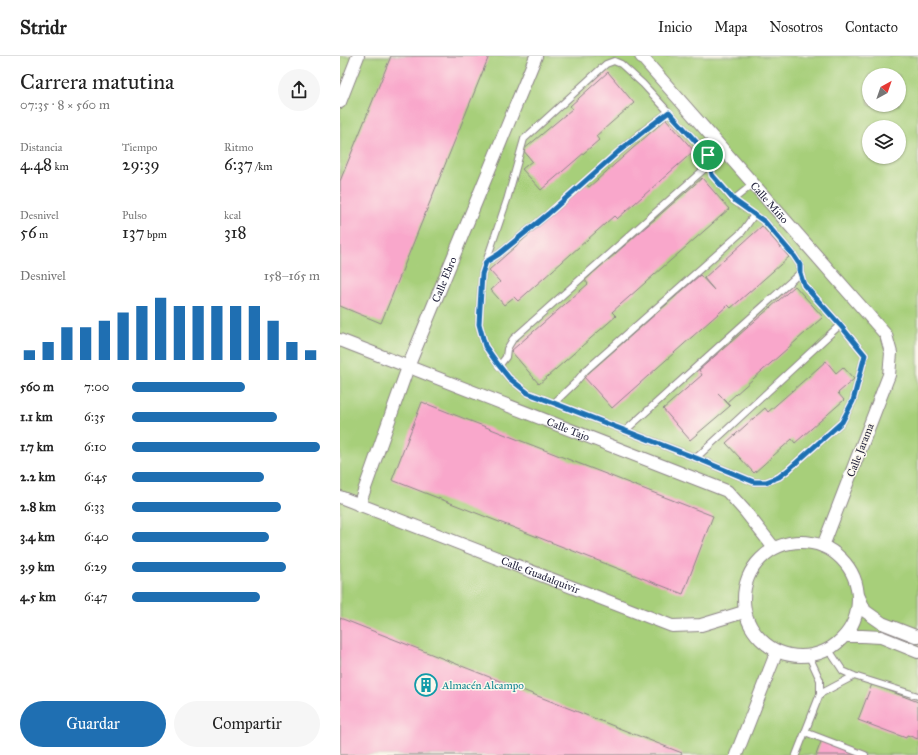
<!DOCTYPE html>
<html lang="es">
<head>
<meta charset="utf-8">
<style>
	:root { --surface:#fff; --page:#f6f6f6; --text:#222; --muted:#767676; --line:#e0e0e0; --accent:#1f6fb2 }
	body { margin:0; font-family:"IM FELL Great Primer",serif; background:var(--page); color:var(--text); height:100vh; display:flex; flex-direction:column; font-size:15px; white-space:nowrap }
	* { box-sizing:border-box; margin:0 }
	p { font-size:13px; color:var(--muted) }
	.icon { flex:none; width:22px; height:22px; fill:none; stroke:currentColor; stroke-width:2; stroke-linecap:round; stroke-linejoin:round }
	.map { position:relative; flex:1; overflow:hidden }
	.sheet { display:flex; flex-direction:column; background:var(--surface); width:340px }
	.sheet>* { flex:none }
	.needle { width:26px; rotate:40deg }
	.fabs { position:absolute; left:522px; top:12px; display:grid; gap:8px }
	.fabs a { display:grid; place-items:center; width:44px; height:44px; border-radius:50%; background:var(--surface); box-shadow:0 1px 3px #0004; font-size:20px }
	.pin { position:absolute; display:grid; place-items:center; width:34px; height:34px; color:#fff; margin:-17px; border:2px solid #fff; border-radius:50%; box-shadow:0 1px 4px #0007 }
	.round { display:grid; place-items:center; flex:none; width:42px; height:42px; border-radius:21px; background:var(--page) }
	.summary { display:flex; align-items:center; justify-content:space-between; height:68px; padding:0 20px }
	h1 { font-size:22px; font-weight:600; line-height:30px }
	.figures { display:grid; grid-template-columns:repeat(3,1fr); gap:6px; height:68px; padding:4px 20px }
	.figures div { display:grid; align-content:center }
	.figures b { font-size:17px; font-weight:600 }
	.figures small { font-size:11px; font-weight:400 }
	.figures p { font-size:11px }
	.chart { height:112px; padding:8px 20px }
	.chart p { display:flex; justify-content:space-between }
	.chart svg { width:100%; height:72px; margin-top:4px; stroke:var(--accent); stroke-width:6 }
	.button { display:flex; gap:8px; margin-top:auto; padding:8px 20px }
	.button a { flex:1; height:46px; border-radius:24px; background:var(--accent); color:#fff; font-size:16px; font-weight:600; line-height:46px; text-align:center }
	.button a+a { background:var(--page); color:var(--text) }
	ul { padding:0 20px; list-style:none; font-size:13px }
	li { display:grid; grid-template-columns:64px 48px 1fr; align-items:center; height:30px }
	li i { height:10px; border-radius:5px; background:var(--accent) }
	header { display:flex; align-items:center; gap:24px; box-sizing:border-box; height:56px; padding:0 20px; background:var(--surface); border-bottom:1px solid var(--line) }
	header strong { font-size:19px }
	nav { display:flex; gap:22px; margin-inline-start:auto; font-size:14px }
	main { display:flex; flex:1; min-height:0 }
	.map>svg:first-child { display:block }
	.green { fill:#a7cf7a; stroke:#64785a; fill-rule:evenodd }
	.building { fill:#f9a7cb }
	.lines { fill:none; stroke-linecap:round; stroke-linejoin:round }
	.lane-casing { stroke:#8c8486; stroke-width:8 }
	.street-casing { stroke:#8c8486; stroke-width:14 }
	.lane { stroke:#fff; stroke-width:6 }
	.street { stroke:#fff; stroke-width:12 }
	.route-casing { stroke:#fff; stroke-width:8 }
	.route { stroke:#1f6fb2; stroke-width:5 }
	.labels { text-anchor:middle; stroke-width:3; stroke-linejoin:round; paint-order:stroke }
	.street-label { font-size:11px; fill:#22223b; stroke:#fbf7ec }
	.culture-label { font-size:11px; fill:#0d838f; stroke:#fbf7ec; text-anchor:start }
</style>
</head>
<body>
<header>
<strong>Stridr</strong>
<nav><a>Inicio</a><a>Mapa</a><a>Nosotros</a><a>Contacto</a></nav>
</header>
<main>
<section class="sheet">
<div class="summary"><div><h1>Carrera matutina</h1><p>07:35 · 8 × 560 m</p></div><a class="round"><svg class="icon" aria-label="share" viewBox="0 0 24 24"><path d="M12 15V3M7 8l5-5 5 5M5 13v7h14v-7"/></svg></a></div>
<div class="figures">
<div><p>Distancia</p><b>4.48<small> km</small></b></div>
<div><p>Tiempo</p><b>29:39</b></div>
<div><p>Ritmo</p><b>6:37<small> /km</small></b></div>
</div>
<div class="figures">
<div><p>Desnivel</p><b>56<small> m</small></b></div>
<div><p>Pulso</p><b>137<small> bpm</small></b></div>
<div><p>kcal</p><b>318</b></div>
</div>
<div class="chart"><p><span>Desnivel</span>158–165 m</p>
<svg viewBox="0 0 160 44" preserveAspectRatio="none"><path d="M5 44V38M15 44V33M25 44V24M35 44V24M45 44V20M55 44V15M65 44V11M75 44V6M85 44V11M95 44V11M105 44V11M115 44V11M125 44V11M135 44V20M145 44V33M155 44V38"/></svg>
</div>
<ul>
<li><b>560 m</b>7:00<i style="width:60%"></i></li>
<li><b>1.1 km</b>6:35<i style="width:77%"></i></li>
<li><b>1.7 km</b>6:10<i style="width:100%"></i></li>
<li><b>2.2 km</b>6:45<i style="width:70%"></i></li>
<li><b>2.8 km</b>6:33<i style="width:79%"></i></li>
<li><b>3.4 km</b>6:40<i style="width:73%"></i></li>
<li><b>3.9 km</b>6:29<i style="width:82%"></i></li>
<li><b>4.5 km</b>6:47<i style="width:68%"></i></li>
</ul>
<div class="button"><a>Guardar</a><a>Compartir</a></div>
</section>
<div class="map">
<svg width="578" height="699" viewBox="0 0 578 699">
	<rect width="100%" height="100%" fill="#fbf7ec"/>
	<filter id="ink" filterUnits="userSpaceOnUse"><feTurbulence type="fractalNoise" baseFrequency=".025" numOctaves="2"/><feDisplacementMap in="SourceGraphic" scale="8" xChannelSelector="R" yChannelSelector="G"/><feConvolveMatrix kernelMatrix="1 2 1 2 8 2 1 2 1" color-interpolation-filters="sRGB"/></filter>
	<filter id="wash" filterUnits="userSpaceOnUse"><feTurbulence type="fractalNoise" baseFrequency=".012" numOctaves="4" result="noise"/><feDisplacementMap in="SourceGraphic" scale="16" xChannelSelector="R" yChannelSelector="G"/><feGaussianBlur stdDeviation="0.9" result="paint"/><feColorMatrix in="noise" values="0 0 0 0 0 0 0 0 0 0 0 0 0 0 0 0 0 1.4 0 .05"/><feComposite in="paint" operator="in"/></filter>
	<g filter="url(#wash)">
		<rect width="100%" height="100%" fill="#f7e6d0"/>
		<path class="green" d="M0,0h578v699h-578zM529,19h30v30h-30zM529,71h30v30h-30z"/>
		<g id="blocks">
			<path class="building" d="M51,0h98l-108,267 -41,-17v-125z
				M268,16l26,31 -38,33 3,4 -58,50 -19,-21 10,-8 -9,-11 49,-41 -2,-3z
				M326,63l28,32 -77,68 -3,-3 -96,85 -4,-4 -10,8 -13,-15 9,-8 -11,-12 97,-86 3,3z
				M362,122l27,31 -117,103 4,4 -77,68 -28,-33 77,-67 -3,-4z
				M422,170l27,31 -58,51 -3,-3 -116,103 -28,-31 116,-102 14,15 -10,-12z
				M455,230l28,31 -96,85 -9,-9 12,13 -40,34 -27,-31 39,-34 -3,-5z
				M486,305l10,12 7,-6 11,12 -16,14 6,7 -49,43 -3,-4 -38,34 -28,-30 39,-35 3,4z
				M82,346l291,114 -30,78 -291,-114z
				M0,562l342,135 -1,2h-341z
				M532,628l46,18v37l-11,-4 -1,3 -48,-18z
				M482,683l40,16h-46z"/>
		</g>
	</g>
	<g filter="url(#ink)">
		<use href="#blocks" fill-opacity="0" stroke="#8c8486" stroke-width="1"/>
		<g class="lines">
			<g class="lane-casing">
				<path id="lane" d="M393,144l-21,-25 -4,-20 -65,-71 -22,-20 -7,-3 -8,3 -82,75 -17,61 -25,74 -3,50 6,22 12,17 12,15 19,15 168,65 58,24h12l13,-5 9,-7 54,-48 11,-21 12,-46 -25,-30 -36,-40 -4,-12v-8l-6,-9 -29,-34 -32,-22 20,-16
					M146,206l13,-8 49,-40 45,-40 50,-43 26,-19
					M159,310l7,-9 1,-8 6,-10 197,-175
					M214,347l21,-20 10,-12 157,-139 12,-17
					M285,375l175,-158
					M356,402l144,-133
					M489,594l14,21 11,5 64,20
					M480,638l34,-18
					M465,676l60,23
					M456,699l24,-61v-14l-11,-24"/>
			</g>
			<g class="street-casing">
				<g id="street">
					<path id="s1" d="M301,0l245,279 5,18 -2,22 -66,171"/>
					<path d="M0,46l18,-46"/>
					<path id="s2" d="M0,284l387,151 18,20 29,37"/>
					<path id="s3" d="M0,441l332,129 29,-1 43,-13"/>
					<path id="s4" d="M19,449l49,-138 128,-311"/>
					<circle cx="461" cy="543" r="57"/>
					<path d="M519,541l6,14 17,12 36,14"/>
					<path d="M505,580h17l19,1 37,15"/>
					<path d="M396,699l41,-104"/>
				</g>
			</g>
			<use href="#lane" class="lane"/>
			<use href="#street" class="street"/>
		</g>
	</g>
	<g class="lines" filter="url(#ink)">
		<g class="route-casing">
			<path id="route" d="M329,56l39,43 4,20 22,25 31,22 29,34 6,9v8l4,12 36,40 25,30 -12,46 -11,21 -54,48 -9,7 -13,5h-12l-58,-24 -168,-65 -19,-15 -12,-15 -12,-17 -6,-22 3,-50 4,-12 13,-8 49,-40 70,-62 26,-21z"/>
		</g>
		<use href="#route" class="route"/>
	</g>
	<defs>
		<g id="building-ring" transform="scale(1.15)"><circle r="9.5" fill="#fbf7ec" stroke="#0f9aa8" stroke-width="1.5"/><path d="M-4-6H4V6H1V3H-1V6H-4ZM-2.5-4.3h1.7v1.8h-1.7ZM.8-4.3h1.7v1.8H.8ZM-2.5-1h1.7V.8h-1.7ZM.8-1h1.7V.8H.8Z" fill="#0f9aa8"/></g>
	</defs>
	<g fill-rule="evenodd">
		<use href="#building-ring" x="86" y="629"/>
	</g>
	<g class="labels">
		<g class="street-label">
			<text dy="4" stroke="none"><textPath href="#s1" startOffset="195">Calle Miño</textPath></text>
			<text dy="4" stroke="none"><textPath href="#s4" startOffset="241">Calle Ebro</textPath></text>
			<text dy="4" stroke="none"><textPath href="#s2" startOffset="245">Calle Tajo</textPath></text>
			<text transform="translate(520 394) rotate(-69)" y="4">Calle Jarama</text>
			<text dy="4" stroke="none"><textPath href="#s3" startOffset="215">Calle Guadalquivir</textPath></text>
		</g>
		<g class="culture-label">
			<text x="102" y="633">Almacén Alcampo</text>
		</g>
	</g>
</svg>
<div class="fabs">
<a><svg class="needle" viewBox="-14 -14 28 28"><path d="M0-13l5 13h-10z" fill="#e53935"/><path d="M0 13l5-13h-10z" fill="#767676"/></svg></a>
<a><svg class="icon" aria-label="layers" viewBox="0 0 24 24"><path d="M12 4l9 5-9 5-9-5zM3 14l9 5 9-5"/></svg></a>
</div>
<div class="pin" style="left:368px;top:99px;background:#1e9e55"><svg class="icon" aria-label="arrive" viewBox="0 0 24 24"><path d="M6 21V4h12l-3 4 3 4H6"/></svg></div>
</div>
</main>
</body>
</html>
